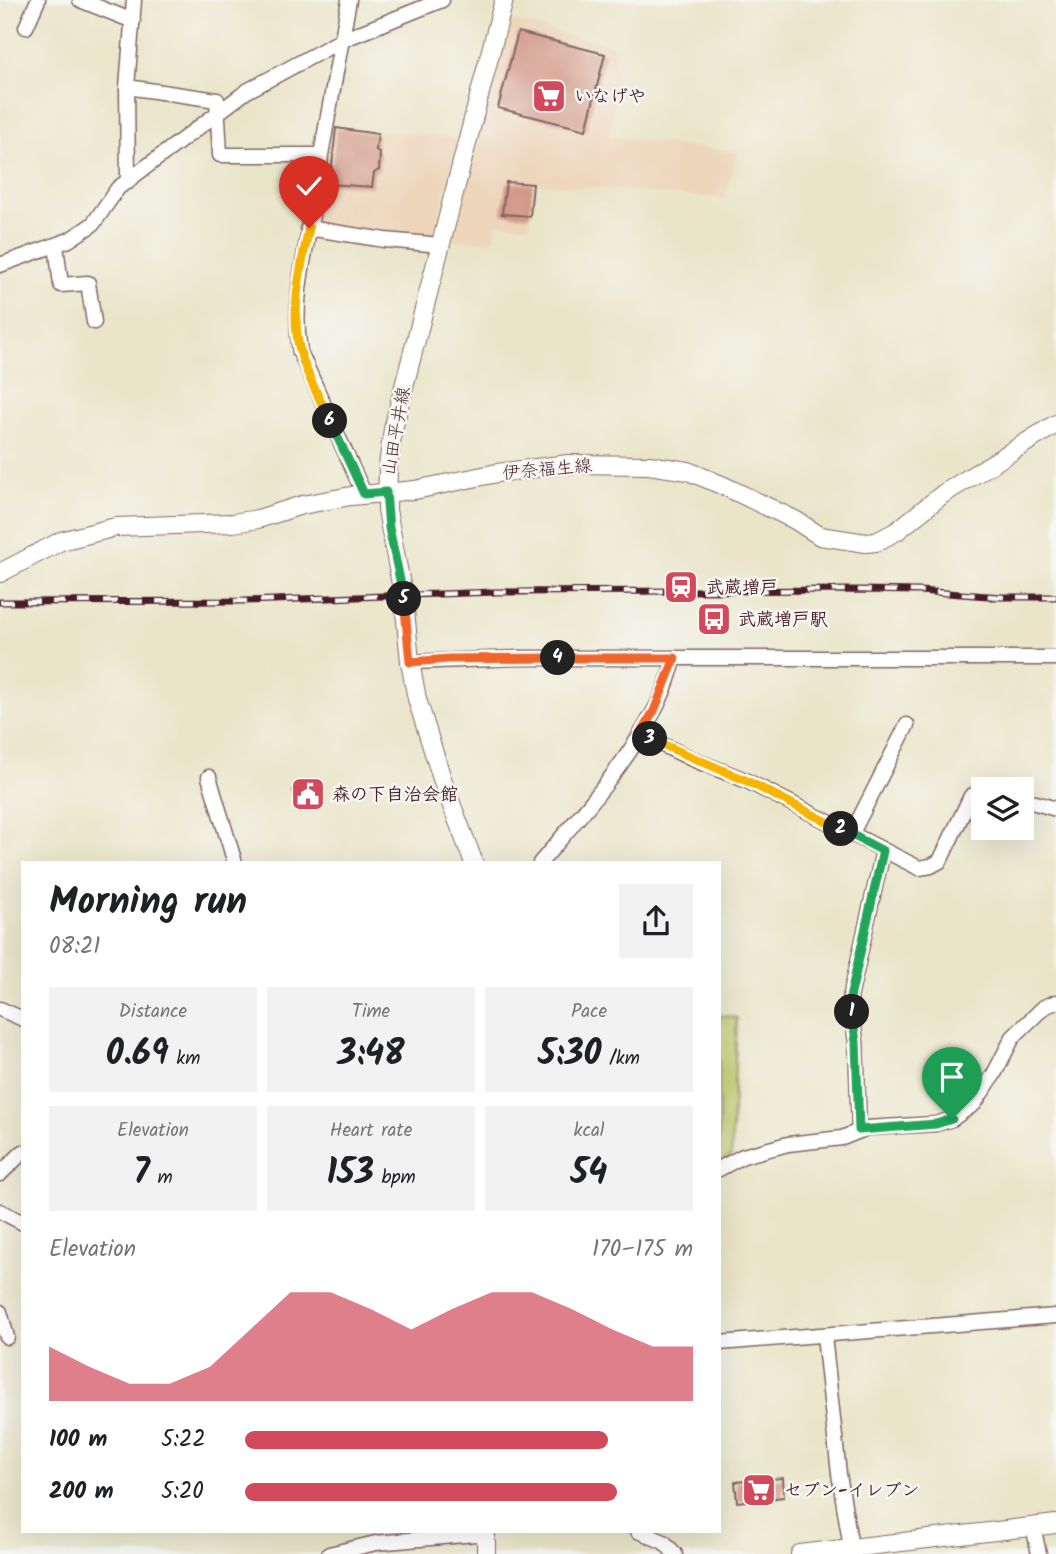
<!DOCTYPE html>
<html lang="en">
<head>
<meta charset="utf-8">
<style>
	:root { --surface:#fff; --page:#f2f2f2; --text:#202124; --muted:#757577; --accent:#d1495b }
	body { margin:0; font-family:Kalam,"Klee One",sans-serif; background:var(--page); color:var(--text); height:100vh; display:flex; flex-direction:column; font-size:26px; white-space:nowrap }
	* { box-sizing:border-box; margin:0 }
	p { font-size:23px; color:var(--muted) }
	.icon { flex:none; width:38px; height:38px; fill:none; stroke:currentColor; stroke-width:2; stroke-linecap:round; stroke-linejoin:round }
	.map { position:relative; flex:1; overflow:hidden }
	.drawer { position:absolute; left:21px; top:861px; width:700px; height:672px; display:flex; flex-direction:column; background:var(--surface); border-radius:0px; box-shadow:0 7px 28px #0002 }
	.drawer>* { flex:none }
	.fabs { position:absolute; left:971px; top:777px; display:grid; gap:14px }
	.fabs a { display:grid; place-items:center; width:63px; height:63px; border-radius:0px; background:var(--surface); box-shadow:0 7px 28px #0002; font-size:35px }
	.pin { position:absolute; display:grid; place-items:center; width:60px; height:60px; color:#fff; margin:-72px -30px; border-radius:50% 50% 50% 0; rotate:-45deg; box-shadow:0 0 7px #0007 }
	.pin .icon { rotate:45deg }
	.km { position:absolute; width:35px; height:35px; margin:-18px; border-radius:50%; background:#222; color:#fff; font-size:19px; line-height:35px; text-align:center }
	.round { display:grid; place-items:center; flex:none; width:74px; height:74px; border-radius:0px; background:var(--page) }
	.summary { display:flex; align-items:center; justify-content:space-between; height:119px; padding:0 28px }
	h1 { font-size:38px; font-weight:700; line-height:52px }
	.stats { display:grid; grid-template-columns:repeat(3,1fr); gap:10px; height:119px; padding:7px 28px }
	.stats div { display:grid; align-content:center; border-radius:0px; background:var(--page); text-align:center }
	.stats b { font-size:35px; font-weight:700 }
	.stats small { font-size:19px; font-weight:400 }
	.stats p { font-size:19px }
	.chart { height:196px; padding:14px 28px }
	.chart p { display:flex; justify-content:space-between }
	.chart svg { width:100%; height:126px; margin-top:7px; fill:var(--accent); opacity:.7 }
	ul { padding:0 28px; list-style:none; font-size:23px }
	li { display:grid; grid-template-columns:112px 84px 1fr; align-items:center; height:52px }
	li i { height:18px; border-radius:9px; background:var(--accent) }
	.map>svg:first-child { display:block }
	.built { fill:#eed6bb }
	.green { fill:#c2ce70; stroke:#86764e; stroke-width:2 }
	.building { fill:#d29987 }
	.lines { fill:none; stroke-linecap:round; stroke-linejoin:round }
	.minor-casing { stroke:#826462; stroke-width:17 }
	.major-casing { stroke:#826462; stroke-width:20 }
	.minor { stroke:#fff; stroke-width:14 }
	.major { stroke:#fff; stroke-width:18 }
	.rail-casing { stroke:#4a1f2b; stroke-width:7 }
	.rail { stroke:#f6f6f2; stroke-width:4.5; stroke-dasharray:13; stroke-linecap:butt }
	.split-1-casing { stroke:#fff; stroke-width:14 }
	.split-2-casing { stroke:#fff; stroke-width:14 }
	.split-3-casing { stroke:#fff; stroke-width:14 }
	.split-4-casing { stroke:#fff; stroke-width:14 }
	.split-5-casing { stroke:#fff; stroke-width:14 }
	.split-6-casing { stroke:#fff; stroke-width:14 }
	.split-7-casing { stroke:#fff; stroke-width:14 }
	.split-1 { stroke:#22a559; stroke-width:9 }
	.split-2 { stroke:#22a559; stroke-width:9 }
	.split-3 { stroke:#f5b400; stroke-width:9 }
	.split-4 { stroke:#f0652b; stroke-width:9 }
	.split-5 { stroke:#f0652b; stroke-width:9 }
	.split-6 { stroke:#22a559; stroke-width:9 }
	.split-7 { stroke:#f5b400; stroke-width:9 }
	.labels { text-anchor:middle; stroke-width:5; stroke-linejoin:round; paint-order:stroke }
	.poi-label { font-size:18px; font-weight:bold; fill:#4a1f2b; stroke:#f6f6f2; text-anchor:start }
	.street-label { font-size:18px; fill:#4a1f2b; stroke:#f6f6f2 }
</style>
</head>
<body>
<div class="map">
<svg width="1056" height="1554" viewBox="0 0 1056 1554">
	<rect width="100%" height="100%" fill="#f6f6f2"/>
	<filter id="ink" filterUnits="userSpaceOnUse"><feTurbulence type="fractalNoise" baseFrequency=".0143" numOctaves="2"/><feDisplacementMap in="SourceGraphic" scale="14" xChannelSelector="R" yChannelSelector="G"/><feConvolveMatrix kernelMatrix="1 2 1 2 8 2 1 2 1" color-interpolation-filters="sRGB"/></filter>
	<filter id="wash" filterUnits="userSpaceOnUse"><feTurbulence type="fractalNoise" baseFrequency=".00686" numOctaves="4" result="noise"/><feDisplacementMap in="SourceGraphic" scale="28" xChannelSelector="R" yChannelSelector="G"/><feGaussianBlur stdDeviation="1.57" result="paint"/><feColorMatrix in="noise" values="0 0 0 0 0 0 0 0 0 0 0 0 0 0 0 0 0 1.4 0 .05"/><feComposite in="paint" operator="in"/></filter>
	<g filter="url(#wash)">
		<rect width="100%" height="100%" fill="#eae5c9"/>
		<path class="built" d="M508,20l105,26 4,32 -8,59 128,15 -12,47 -190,-16 -5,43 -33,-3 -2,15 -3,3h-39z
			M331,126l128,13 -27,101 -113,-16 -3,-5z"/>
		<path class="green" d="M719,1015l18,3 -6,138 -12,7z"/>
		<g id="blocks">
			<path class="building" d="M518,32l87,22 -19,76 -88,-22z
				M336,128l42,6 -2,16 4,4 -1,16 -5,3 -2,14 -42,-3z
				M506,182l27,2 -3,32 -28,-2z
				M321,785l3,13 -28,5 -3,-13z
				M783,1478l1,19 -47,5 -2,-20z"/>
		</g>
	</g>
	<g filter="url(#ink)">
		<use href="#blocks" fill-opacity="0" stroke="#826462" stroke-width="2"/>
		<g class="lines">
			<g class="minor-casing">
				<path id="minor" d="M80,0l53,21
					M349,0l-28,155c-5,67 -32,130 -21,197l64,142
					M26,27l12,-27
					M127,87l90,13 3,55h101
					M128,182l-1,-95 7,-87
					M308,228l77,12 56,5
					M56,245l5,40 27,-2 6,39
					M0,265l69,-25 24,-16 25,-36 129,-97 95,-51 100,-40
					M410,662l110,-4h536
					M640,734l52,25 53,21 174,88 12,-2 9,-5 31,-65 13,-6
					M209,777l26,86
					M1022,799l34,10
					M851,835l56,-110
					M540,863c40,-47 84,-96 113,-150 10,-17 16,-36 22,-55
					M0,1009l23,10
					M859,1130l-3,-88 -6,-44 33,-147
					M719,1169l24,-13 45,-12 54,-6 25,-10 69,-4 16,-5 22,-15 20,-30 19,-37 31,-30 12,-5
					M0,1174l23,-22
					M0,1211l23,12
					M0,1312l7,25
					M824,1336l15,138 13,80
					M719,1343l337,-27
					M1033,1526l6,28
					M638,1531l26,11 11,12
					M329,1554l47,-11 110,-10"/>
			</g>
			<g class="major-casing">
				<path id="major" d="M0,573l61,-32 55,-14 117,-4 25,-4 44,-14 49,-9 64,-6 82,-17 71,-9 81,1 39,6 36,15 71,34 25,16 46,7 10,-1 21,-11 46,-37 113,-70
					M474,863l-30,-78 -27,-86 -7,-37 -6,-62 -17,-90 1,-44 5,-37 111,-429
					M486,1554v-23
					M800,1554l256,-30"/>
			</g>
			<use href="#minor" class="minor"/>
			<use href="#major" class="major"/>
			<g class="rail-casing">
				<path id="rail" d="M991,597h65
					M0,602l244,-1 251,-9 364,-2 60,1 83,6"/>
			</g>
			<use href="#rail" class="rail"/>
		</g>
	</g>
	<g class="lines" filter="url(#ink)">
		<g class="split-1-casing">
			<path id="split-1" d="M852,1012l4,30 3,88 77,-6 16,-5"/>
		</g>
		<g class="split-2-casing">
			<path id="split-2" d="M841,829l42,22 -33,147 2,14"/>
		</g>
		<g class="split-3-casing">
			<path id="split-3" d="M650,739l95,41 96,49"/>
		</g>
		<g class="split-4-casing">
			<path id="split-4" d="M558,658h117l-21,53 -14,23 10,5"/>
		</g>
		<g class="split-5-casing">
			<path id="split-5" d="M404,599l6,63 39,-3 109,-1"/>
		</g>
		<g class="split-6-casing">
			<path id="split-6" d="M330,421l34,73 22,-2 3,36 15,71"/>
		</g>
		<g class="split-7-casing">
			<path id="split-7" d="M309,228c-8,38 -19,84 -9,123 6,24 20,47 30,70"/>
		</g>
		<use href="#split-1" class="split-1"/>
		<use href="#split-2" class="split-2"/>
		<use href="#split-3" class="split-3"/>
		<use href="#split-4" class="split-4"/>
		<use href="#split-5" class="split-5"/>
		<use href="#split-6" class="split-6"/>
		<use href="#split-7" class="split-7"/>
	</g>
	<defs>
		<g id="supermarket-square" transform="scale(1.75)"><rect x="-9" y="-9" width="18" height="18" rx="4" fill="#d1495b" stroke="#f6f6f2"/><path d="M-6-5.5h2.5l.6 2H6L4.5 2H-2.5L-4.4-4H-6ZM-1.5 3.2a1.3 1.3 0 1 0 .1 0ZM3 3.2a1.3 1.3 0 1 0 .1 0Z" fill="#fff"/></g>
		<g id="station-square" transform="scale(1.75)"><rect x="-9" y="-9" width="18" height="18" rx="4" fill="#d1495b" stroke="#f6f6f2"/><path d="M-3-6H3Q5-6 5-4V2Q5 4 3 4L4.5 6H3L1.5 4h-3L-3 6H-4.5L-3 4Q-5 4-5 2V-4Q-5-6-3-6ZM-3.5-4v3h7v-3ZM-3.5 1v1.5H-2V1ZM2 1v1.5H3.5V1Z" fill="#fff"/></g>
		<g id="bus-square" transform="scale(1.75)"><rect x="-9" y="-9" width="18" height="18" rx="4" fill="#d1495b" stroke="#f6f6f2"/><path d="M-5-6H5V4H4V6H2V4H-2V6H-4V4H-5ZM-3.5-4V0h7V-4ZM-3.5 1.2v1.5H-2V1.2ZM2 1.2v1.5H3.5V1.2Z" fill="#fff"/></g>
		<g id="civic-square" transform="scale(1.75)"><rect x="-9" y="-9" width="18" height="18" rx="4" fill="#d1495b" stroke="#f6f6f2"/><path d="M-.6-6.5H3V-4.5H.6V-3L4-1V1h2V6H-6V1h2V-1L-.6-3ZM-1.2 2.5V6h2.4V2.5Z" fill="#fff"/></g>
	</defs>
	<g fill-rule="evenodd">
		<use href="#supermarket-square" x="549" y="96"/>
		<use href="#station-square" x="681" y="587"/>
		<use href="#bus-square" x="714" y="619"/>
		<use href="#civic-square" x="308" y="794"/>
		<use href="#supermarket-square" x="759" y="1490"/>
	</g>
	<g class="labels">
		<g class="poi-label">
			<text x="574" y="102">いなげや</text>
			<text x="706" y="593">武蔵増戸</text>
			<text x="738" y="625">武蔵増戸駅</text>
			<text x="332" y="800">森の下自治会館</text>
			<text x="784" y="1496">セブン-イレブン</text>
		</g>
		<g class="street-label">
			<text transform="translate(396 431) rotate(-80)" y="6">山田平井線</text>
			<text transform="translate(547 469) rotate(-5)" y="6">伊奈福生線</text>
		</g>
	</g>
</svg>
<div class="fabs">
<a><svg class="icon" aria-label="layers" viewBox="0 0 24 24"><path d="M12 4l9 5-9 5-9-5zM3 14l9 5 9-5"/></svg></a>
</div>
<div class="pin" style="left:952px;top:1119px;background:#1e9e55"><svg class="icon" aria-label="arrive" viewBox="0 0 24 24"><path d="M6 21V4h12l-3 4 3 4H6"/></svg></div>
<div class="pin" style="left:309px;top:228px;background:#d93025"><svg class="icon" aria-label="check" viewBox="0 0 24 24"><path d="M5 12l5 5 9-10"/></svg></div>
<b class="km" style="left:852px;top:1012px">1</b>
<b class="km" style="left:841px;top:829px">2</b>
<b class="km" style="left:650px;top:739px">3</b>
<b class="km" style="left:558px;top:658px">4</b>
<b class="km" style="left:404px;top:599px">5</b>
<b class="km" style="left:330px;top:421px">6</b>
<section class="drawer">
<div class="summary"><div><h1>Morning run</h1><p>08:21</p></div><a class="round"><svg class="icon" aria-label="share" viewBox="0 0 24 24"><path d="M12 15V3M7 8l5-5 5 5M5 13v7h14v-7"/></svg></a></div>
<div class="stats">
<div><p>Distance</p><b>0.69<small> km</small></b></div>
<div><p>Time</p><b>3:48</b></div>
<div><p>Pace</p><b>5:30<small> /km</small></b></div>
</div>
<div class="stats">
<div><p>Elevation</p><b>7<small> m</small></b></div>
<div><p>Heart rate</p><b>153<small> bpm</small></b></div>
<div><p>kcal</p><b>54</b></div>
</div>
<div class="chart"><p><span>Elevation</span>170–175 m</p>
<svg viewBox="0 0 160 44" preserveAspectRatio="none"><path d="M0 44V25L10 32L20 38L30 38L40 32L50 19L60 6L70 6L80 12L90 19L100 12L110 6L120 6L130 12L140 19L150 25L160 25V44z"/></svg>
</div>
<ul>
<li><b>100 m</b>5:22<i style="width:81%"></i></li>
<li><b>200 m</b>5:20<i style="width:83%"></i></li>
</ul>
</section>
</div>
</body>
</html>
